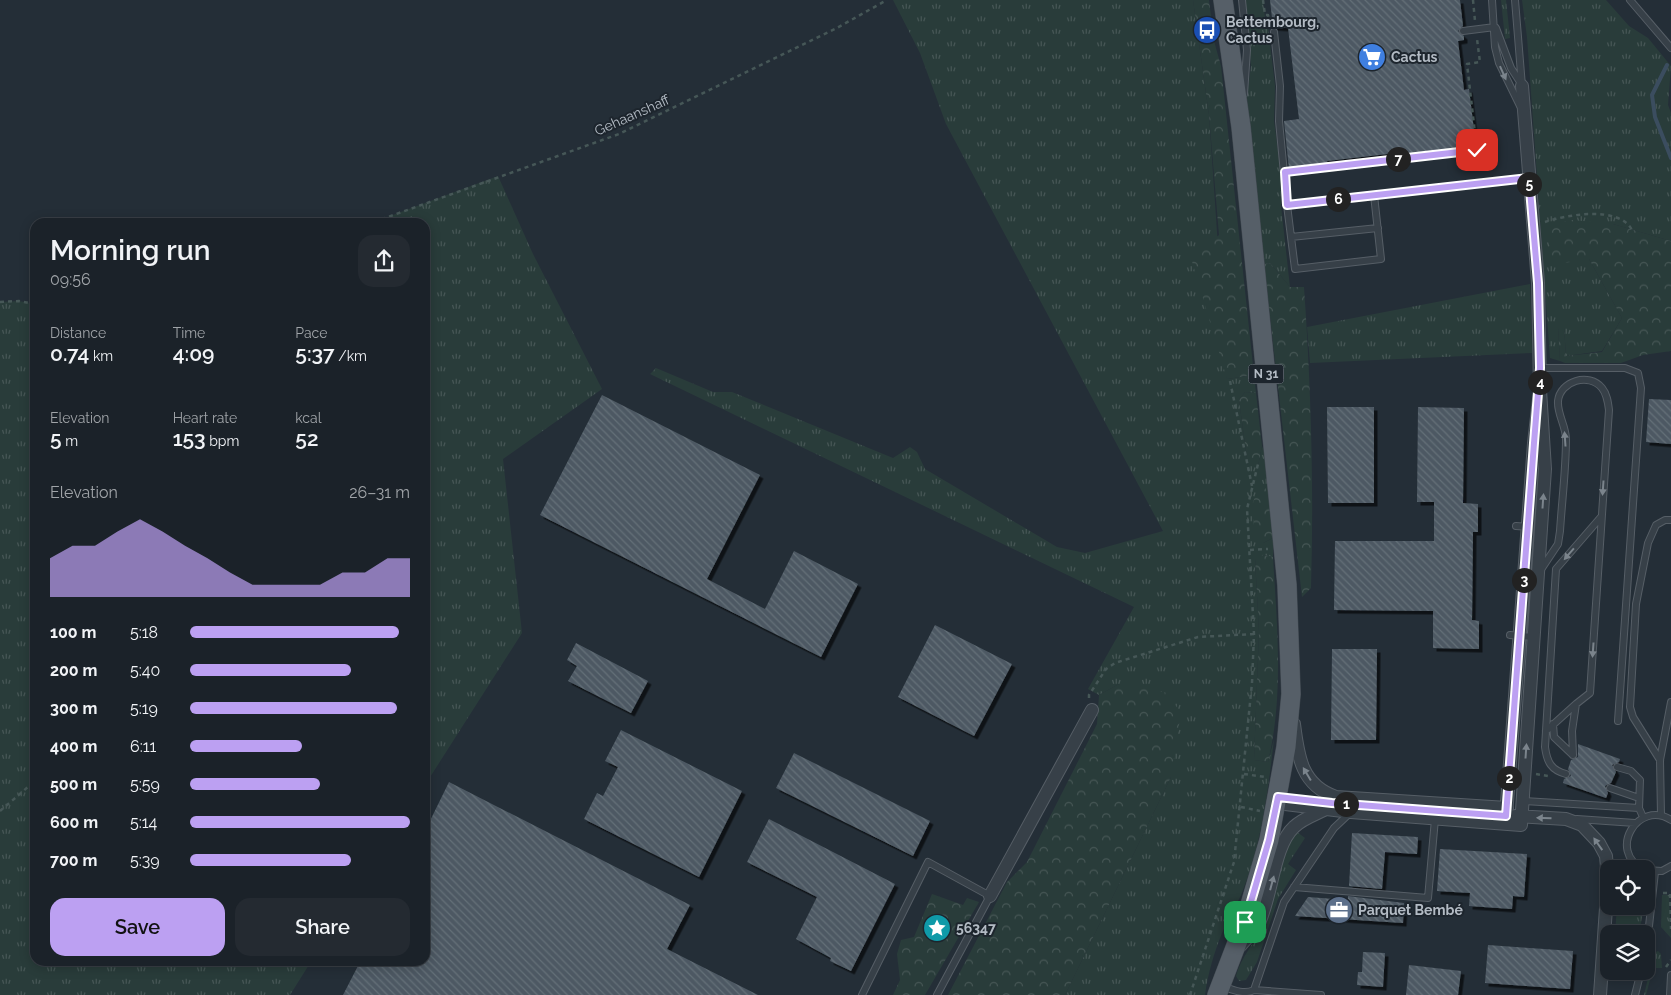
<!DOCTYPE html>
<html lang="en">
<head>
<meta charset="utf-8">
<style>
	:root { --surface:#1b2229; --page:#242a31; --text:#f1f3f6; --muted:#a0a4a8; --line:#393f46; --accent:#bca0f2 }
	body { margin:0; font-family:Raleway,sans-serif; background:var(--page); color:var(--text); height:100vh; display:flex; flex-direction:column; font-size:19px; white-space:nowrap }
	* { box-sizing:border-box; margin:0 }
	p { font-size:16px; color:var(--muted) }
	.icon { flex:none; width:28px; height:28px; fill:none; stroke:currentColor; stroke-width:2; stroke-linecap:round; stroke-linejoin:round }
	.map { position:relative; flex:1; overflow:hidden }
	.details { position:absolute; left:30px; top:218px; width:400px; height:748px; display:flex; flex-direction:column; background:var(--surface); border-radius:15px; box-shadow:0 2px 12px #0003,0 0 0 1px var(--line) }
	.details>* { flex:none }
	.tools { position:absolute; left:1600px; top:860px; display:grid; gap:10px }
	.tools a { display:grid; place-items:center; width:55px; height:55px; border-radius:10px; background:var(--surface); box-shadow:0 2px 12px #0003,0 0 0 1px var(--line); font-size:25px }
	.pin { position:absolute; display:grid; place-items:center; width:42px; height:42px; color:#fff; margin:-21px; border-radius:10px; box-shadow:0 2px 8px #0006 }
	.km { position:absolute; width:25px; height:25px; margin:-12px; border-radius:50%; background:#222; color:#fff; font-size:14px; line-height:25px; text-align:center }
	.round { display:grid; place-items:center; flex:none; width:52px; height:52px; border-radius:15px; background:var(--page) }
	.headline { display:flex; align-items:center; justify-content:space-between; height:85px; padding:0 20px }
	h1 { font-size:28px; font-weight:600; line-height:38px }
	.figures { display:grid; grid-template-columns:repeat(3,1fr); gap:8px; height:85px; padding:5px 20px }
	.figures div { display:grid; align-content:center }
	.figures b { font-size:21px; font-weight:600 }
	.figures small { font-size:14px; font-weight:400 }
	.figures p { font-size:14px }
	.chart { height:140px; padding:10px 20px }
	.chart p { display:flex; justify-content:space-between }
	.chart svg { width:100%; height:90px; margin-top:5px; fill:var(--accent); opacity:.7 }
	.button { display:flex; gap:10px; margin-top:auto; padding:10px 20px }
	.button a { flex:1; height:58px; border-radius:15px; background:var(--accent); color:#111; font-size:20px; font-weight:600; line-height:58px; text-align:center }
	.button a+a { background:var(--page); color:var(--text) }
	ul { padding:0 20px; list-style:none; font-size:16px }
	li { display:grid; grid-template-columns:80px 60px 1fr; align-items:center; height:38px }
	li i { height:12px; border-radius:6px; background:var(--accent) }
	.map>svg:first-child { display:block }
	.grass { fill:url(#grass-tufts) }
	.forest { fill:url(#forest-crowns) }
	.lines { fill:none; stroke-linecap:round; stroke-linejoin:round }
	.stream { stroke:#3b4d5f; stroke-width:4 }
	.building { fill:url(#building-back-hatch); filter:url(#shadow) }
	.lane-casing { stroke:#565e66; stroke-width:8 }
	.street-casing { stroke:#565e66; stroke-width:14 }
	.primary-casing { stroke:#414951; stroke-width:20 }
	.path { stroke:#465757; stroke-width:2.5; stroke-dasharray:4 4; stroke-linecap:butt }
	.lane { stroke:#374048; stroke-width:6 }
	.street { stroke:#374048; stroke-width:12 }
	.primary { stroke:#565f68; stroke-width:19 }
	.oneway { fill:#7b848c }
	.route-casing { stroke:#fff; stroke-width:10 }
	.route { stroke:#bca0f2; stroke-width:6 }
	.labels { text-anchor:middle; stroke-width:4; stroke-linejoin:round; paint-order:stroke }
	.shield { fill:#1d252d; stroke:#868e97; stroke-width:1 }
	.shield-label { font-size:12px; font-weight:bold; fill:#b3bbc4 }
	.poi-label { font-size:14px; font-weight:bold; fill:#b3bbc4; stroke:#1d252d; text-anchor:start }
	.street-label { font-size:14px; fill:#b3bbc4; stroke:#1d252d }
</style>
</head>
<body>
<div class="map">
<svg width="1671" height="995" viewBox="0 0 1671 995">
	<defs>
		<pattern id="grass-tufts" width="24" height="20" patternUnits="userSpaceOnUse" patternTransform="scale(1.25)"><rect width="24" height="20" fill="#293c3a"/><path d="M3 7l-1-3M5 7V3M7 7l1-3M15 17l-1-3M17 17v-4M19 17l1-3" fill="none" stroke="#465655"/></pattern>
		<pattern id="forest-crowns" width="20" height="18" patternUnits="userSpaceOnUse" patternTransform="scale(1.25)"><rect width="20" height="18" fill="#293c3a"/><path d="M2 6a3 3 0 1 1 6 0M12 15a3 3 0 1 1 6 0" fill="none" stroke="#465655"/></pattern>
		<pattern id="building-back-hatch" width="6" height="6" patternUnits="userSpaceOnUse" patternTransform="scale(1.25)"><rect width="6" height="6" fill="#4d5963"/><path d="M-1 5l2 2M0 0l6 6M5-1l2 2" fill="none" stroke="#646f78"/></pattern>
		<filter id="shadow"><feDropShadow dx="3.5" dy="3.5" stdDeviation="0" flood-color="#0009"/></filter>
	</defs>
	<rect width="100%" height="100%" fill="#242e37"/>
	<path class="grass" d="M893,0h300l16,115 18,264 27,-4 2,18 -11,-1 -6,8 9,66h10l4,-20 4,9 5,57 -8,31 10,-5v19l-9,-2 -9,4 4,73 -5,128 14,2 6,-23c-6,53 -13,108 -33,156 -6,13 -13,25 -19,38 -8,20 -14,40 -17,62h-140l106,-218 -52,-93 -20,11 -11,-6 46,-82 -484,-233 6,-6 57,24h19l161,66 17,-11 7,5 8,17 132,78 28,6 78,-22 -217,-407 -26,-71z
		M1245,0h18l2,18h2l8,68 -1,35 7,52v33l9,81 -20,-24 -6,1 -16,-139 -1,-29 4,-30z
		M1501,0h5l4,38 -5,1z
		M1522,0h84l23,26 19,12 23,28 -3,39 3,8v128l-58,-17 -24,35 33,59 -20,33 -36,5 -2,-29h-6l2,34 -10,-3 -23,-321z
		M498,176l35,78 69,135 -99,70 19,174 -97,152v-563h-51z
		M1530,284l2,69 -222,10 -3,-36z
		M19,301l16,3v656h277l-22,35h-290v-693z
		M1297,832l8,6 -17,26 8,6 -18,29 -21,63 -11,18 -7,1 -3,-5c5,-19 19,-33 26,-51 12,-31 15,-66 35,-93z
		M1662,895h7l2,43 -10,-11z
		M1617,906h27l-5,28h-24z
		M1658,951l3,3 1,14h-9l-7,27h-2l10,-42z"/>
	<path class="forest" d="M1193,0h16l5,41 7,25 33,309 -27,4 -36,-121 28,-23 -10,-120z
		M1572,220l41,4 58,17v110l-28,4 -22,8h-56l-5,-2 -2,-34h6l2,29 36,-4 20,-34 -33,-59 -38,6 -2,-40z
		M1270,263l20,24h14c7,100 10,200 7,301l-9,9 -38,-333z
		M1245,392l11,1 6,53 -4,20h-10l-9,-66z
		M1259,486h6l6,26 2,26 -10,5 -8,-4 -3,-34z
		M1264,555l9,2c4,68 11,139 -5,205l-14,-2 5,-128 -4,-74z
		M1119,684l45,8 17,20 -10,65 -106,218h-117l59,-113 20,-20 70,-138 2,-29z
		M932,894l31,11 4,-7 12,4 -54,93h-32l7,-15 -3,-26 4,-14 13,-3z"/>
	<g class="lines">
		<path class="stream" d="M1667,65l-15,30 3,22 16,41"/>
	</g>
	<path class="building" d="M1270,0h190l3,26 -5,5 6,5v4l-6,1 6,49 5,-1 7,58 -79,10 -1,-4 -69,8 1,3 -39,5 -5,-48 15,-2 -11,-91 -15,-1z
		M602,395l158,80 -53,104 58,30 29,-58 64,33 -37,73 -281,-142z
		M1649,399l22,1v44l-25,-2z
		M1327,407h47v96h-46z
		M1418,407l46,1 -1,95 15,1v28h-5l-1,88 7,1v28l-46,-1v-37l-99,-1 1,-69h99v-39h-17z
		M935,625l77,39 -38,72 -76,-39z
		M576,643l72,38 -17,32 -63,-32 9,-15 -10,-6z
		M1332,649h45l-1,91h-45z
		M621,730l121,61 -43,86 -115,-58 13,-26 6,3 15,-29 -13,-6z
		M1578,744l42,15 -1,3 -7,3 4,7 -5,11 -6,3 3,7 -2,5 -43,-15 1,-4 7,-3 -3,-7 3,-9 7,-3z
		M794,753l136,68 -17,35 -137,-68z
		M449,782l241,123 -23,44 91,46h-415l18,-35h64v-129z
		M769,819l126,65 -44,87 -21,-10 1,-3 -35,-19 21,-42 -70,-35z
		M1352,833l66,4 -1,17 -32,-2 -3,37 -33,-3z
		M1440,849l87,5 -3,43 -11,-1 -1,13 -43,-3 1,-13 -33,-2z
		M1348,896l56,7 -1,20 -108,-7 13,-19 40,3z
		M1488,945l85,6 -3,38 -85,-6z
		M1363,952l22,1 -2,34 -26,-2 1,-13h4z
		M1409,965l52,6 -3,24h-52z"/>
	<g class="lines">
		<g class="lane-casing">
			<path id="lane" d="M1242,0l5,50 -3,44
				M1492,0l3,47 4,16 21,43
				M1515,0l7,86
				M1630,0l41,48
				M1496,28l15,40 11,17
				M1463,31l32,-4
				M1274,32l6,54 -1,35 8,84
				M1374,195l7,64 -86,10 -8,-64 242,-27
				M1291,237l87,-9
				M1540,368h85l13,5 3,15 -23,333
				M1516,526l13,1
				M1540,571l18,-27 2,-13c2,-31 6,-62 6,-92 0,-13 -9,-25 -8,-38 2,-20 31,-29 44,-13 5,6 6,14 7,22l-19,283 -14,11 -4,27 1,24
				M1510,635l23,2
				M1553,724l1,13 19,18
				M1546,731l30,-27
				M1660,760l-27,-43 -3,-10 6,-103 12,-61 8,-18 9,-5h6
				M1617,767l14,4 9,9 -1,28
				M1566,774c-15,-4 -19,-12 -21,-27l11,-178 45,-52
				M1610,788l29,10
				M1523,801l116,7 4,9
				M1661,815l-1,-55 11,-58
				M1577,819l58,4
				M1643,869c-36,-18 -5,-70 28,-49
				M1646,870l16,1 9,-5
				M1294,887l134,11 7,-79
				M1646,953l9,-81
				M1222,986c11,4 22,9 32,4l30,-88 50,-74 17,-16
				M1254,990l67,5
				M862,995l66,-133 62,34 -53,99
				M1635,995l6,-24
				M1670,995l1,-20"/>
		</g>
		<g class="street-casing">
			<path id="street" d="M1522,86l16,197 2,107
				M1294,724c4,32 7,61 42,73l171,11
				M1277,803l74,9 170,13 24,-356 -5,-79 -6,53 -28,373
				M1515,816l51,3 16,6 17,18 7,13 2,23 -8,116
				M990,896l102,-186
				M1240,946c6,-7 13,-14 18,-21 14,-27 15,-79 36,-98 8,-8 20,-12 30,-17"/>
		</g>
		<g class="primary-casing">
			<path id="primary" d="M1217,995l28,-73 24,-82 17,-93 5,-53 -4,-109 -46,-458 -18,-127"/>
		</g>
		<path class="path" d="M1263,0l2,15h3l2,9
			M1473,0l2,21
			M1292,171l185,-21 -10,-86 13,-2 -3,-23
			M374,222l245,-88 216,-105 52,-29
			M1545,222c21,-7 74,-17 87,8
			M0,302l19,-1 16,3
			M1230,381l22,105
			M1250,550l18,-1
			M1089,698v-3l17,-26 9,-6 83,-26 56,-3
			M1244,774l21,3
			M1536,774l12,2
			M1241,807l19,4
			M0,811l35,-30
			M1663,893h7l1,36
			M1666,967l5,-7
			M1190,995l44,-133 18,-179 2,-49 -7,-125 11,-45"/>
		<use href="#lane" class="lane"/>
		<use href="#street" class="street"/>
		<use href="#primary" class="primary"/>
	</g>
	<defs><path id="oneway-solid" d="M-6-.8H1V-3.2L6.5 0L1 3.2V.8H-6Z" transform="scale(1.25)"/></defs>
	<g class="oneway">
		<use href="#oneway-solid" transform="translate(1503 73) rotate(66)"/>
		<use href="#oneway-solid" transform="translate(1565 439) rotate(-94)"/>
		<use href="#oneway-solid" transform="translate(1603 488) rotate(94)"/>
		<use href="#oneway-solid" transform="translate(1543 501) rotate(-86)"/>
		<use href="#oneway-solid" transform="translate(1569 554) rotate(131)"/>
		<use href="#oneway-solid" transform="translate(1593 650) rotate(94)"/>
		<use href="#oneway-solid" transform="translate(1526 751) rotate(-86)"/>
		<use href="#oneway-solid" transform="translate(1307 774) rotate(-121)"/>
		<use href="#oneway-solid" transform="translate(1544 818) rotate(-178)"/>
		<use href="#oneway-solid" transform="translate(1598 844) rotate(-125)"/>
		<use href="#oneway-solid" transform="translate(1272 883) rotate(-75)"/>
	</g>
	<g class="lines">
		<g class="route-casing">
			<path id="route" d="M1245,922l24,-82 9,-43 54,6 174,13 28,-373 6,-75 -2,-85 -9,-105 -242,27 -2,-33 192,-22"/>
		</g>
		<use href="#route" class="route"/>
	</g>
	<defs>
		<g id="bus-disc" transform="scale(1.4375)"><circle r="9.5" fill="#1a4fb4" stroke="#1d252d"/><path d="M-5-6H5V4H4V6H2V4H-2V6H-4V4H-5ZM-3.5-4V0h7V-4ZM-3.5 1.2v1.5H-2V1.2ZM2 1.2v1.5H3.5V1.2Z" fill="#fff"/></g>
		<g id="supermarket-disc" transform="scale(1.4375)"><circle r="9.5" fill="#3f7fe0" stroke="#1d252d"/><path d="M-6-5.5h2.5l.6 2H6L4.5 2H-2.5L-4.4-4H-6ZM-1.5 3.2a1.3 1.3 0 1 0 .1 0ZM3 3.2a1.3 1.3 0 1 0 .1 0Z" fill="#fff"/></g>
		<g id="office-disc" transform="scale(1.4375)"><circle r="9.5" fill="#5c6f8a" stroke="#1d252d"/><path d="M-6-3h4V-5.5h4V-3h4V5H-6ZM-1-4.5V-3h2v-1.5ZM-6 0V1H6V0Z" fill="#fff"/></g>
		<g id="sight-disc" transform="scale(1.4375)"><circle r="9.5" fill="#0f9aa8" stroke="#1d252d"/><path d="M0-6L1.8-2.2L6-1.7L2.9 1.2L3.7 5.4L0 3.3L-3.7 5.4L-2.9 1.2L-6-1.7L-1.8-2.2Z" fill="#fff"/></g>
	</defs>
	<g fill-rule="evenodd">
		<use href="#bus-disc" x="1207" y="30"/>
		<use href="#supermarket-disc" x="1372" y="57"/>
		<use href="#office-disc" x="1339" y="910"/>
		<use href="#sight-disc" x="937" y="928"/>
	</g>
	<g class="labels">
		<rect class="shield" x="1248.5" y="364.5" width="35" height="19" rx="4"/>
		<g class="shield-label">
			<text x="1266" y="378">N 31</text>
		</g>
		<g class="poi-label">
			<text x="1226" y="27">Bettembourg,<tspan x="1226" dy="16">Cactus</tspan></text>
			<text x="1391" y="62">Cactus</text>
			<text x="1358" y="915">Parquet Bembé</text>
			<text x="956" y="933">56347</text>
		</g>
		<g class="street-label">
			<text transform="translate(632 115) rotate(-24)" y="5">Gehaanshaff</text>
		</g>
	</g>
</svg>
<div class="tools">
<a><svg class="icon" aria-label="locate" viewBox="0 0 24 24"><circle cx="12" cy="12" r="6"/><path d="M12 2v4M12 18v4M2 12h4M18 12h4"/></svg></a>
<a><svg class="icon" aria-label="layers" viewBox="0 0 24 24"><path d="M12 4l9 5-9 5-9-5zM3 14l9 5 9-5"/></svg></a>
</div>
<div class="pin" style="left:1245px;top:922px;background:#1e9e55"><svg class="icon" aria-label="arrive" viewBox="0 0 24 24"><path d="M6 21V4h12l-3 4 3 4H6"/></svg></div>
<div class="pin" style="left:1477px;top:150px;background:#d93025"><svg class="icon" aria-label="check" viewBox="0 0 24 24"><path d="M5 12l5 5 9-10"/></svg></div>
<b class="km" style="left:1346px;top:804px">1</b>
<b class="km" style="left:1509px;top:778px">2</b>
<b class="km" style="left:1524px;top:580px">3</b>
<b class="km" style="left:1540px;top:382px">4</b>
<b class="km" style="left:1529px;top:184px">5</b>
<b class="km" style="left:1338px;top:199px">6</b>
<b class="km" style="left:1398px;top:159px">7</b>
<section class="details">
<div class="headline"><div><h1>Morning run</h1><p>09:56</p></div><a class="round"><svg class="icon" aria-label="share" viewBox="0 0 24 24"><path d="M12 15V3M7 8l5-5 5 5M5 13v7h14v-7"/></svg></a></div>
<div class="figures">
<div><p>Distance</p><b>0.74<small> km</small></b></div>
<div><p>Time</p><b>4:09</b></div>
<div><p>Pace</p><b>5:37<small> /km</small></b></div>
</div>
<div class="figures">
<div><p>Elevation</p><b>5<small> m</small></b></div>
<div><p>Heart rate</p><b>153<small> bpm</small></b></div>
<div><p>kcal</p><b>52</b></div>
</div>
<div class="chart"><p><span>Elevation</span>26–31 m</p>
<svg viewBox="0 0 160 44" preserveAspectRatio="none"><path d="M0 44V25L10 19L20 19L30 12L40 6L50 12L60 19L70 25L80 32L90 38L100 38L110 38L120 38L130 32L140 32L150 25L160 25V44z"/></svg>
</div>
<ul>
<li><b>100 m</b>5:18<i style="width:95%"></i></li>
<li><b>200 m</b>5:40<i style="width:73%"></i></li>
<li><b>300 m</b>5:19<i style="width:94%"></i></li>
<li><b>400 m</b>6:11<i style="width:51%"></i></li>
<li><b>500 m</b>5:59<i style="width:59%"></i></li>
<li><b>600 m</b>5:14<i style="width:100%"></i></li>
<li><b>700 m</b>5:39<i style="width:73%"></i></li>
</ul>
<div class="button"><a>Save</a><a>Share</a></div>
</section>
</div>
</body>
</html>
